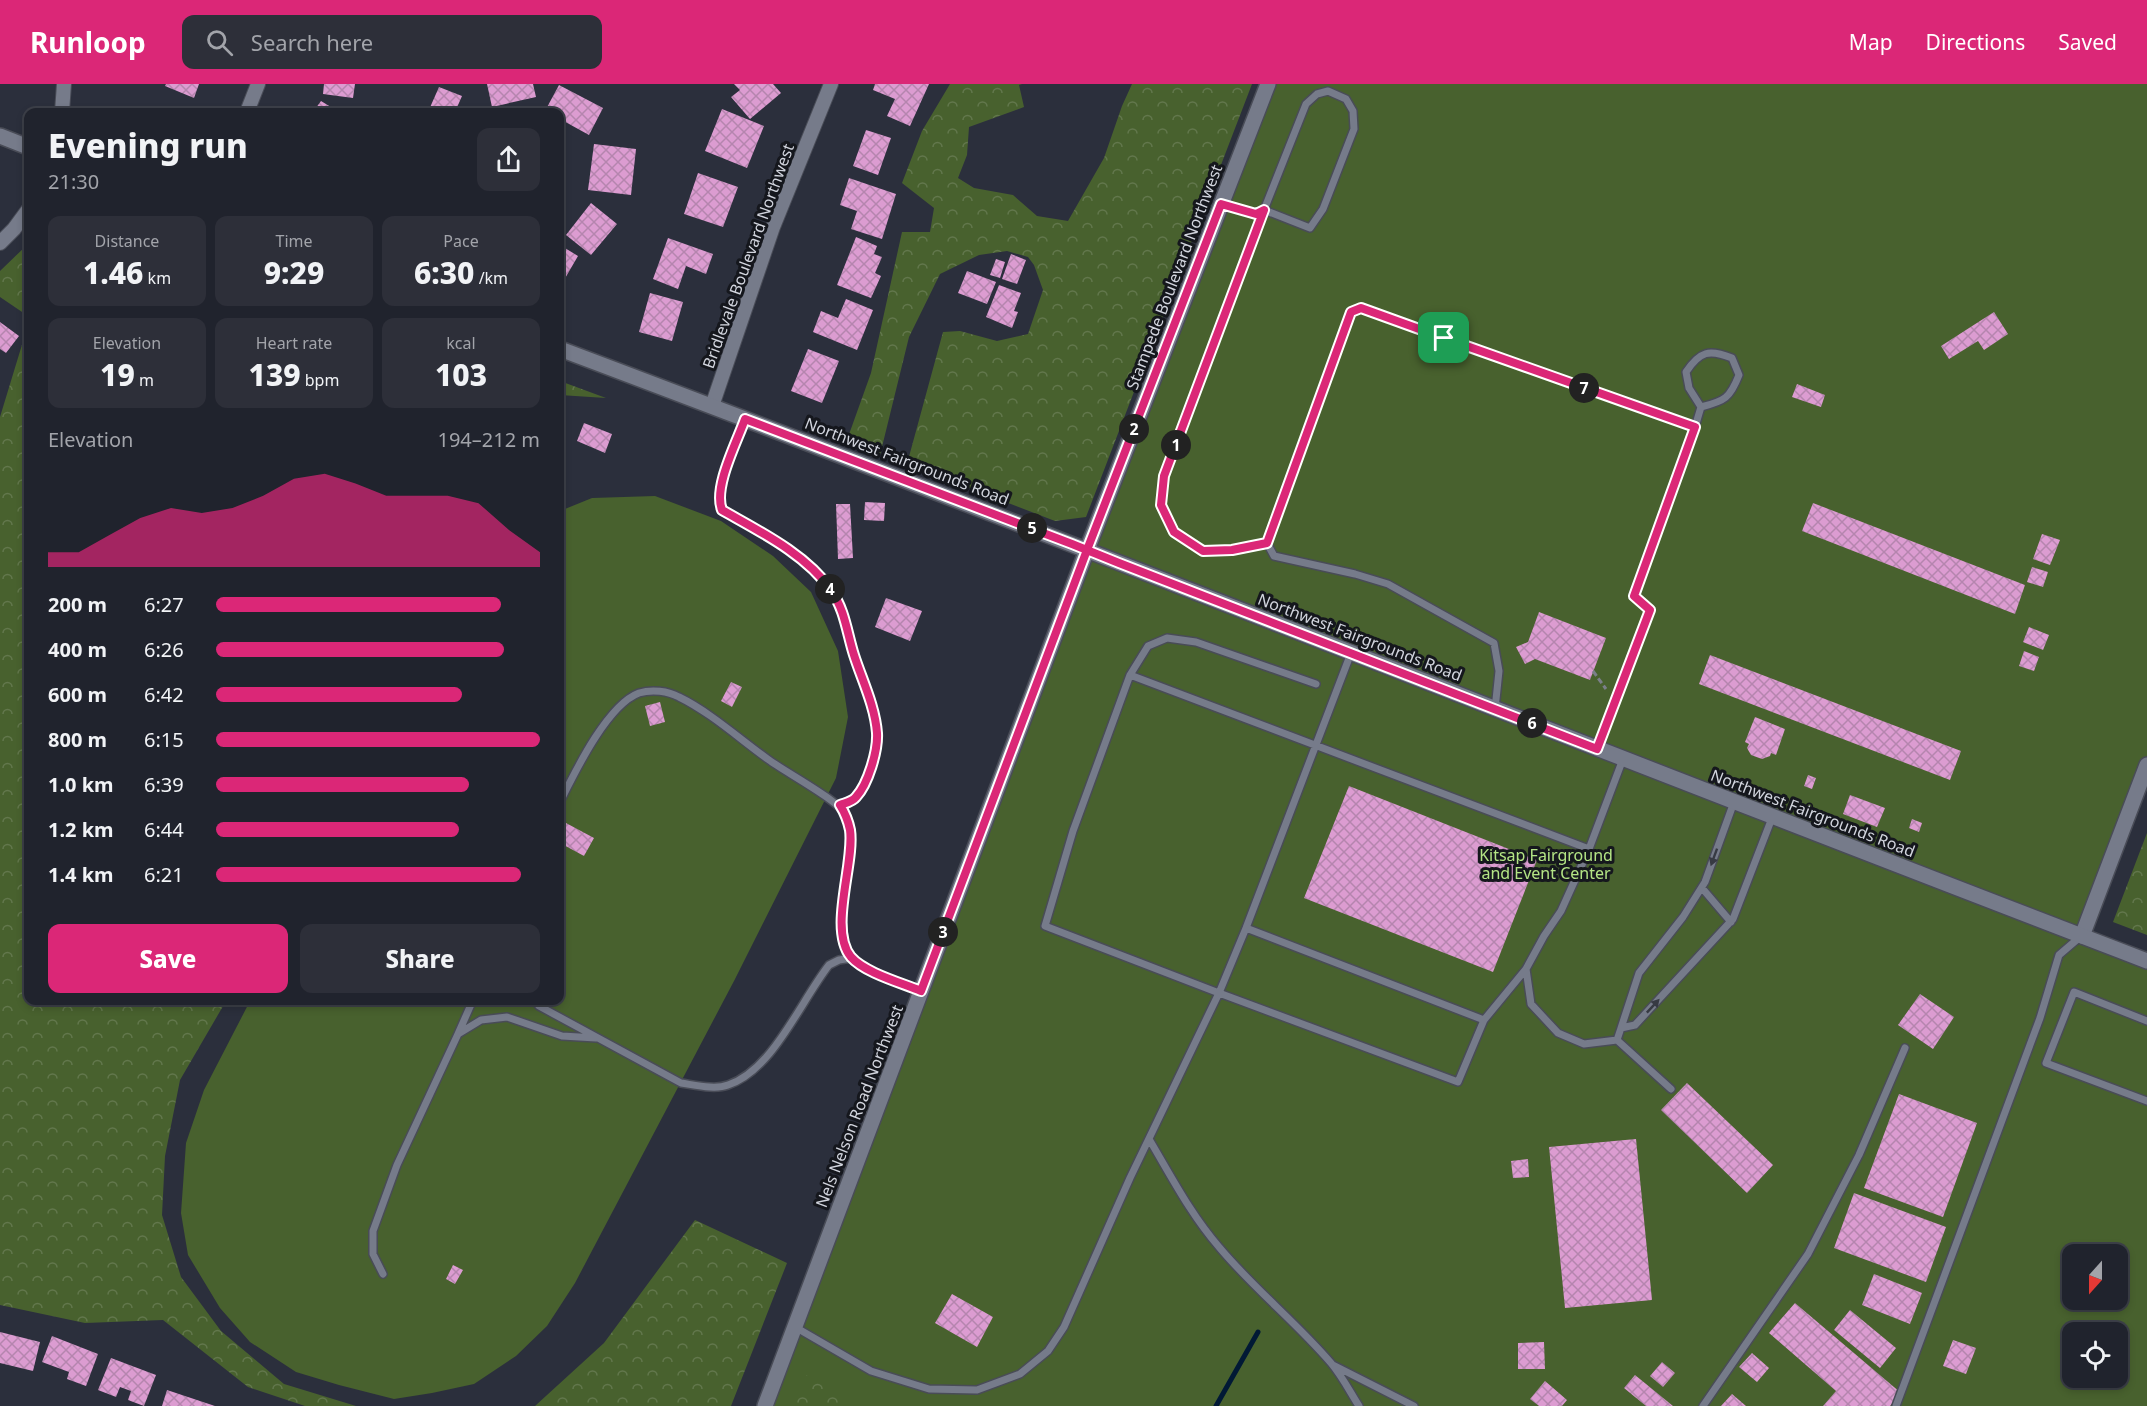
<!DOCTYPE html>
<html lang="en">
<head>
<meta charset="utf-8">
<style>
	:root { --surface:#20232d; --page:#2d2f39; --text:#f1f3f6; --muted:#a2a4aa; --line:#3d4049; --accent:#db2777 }
	body { margin:0; font-family:"Noto Sans",sans-serif; background:var(--page); color:var(--text); height:100vh; display:flex; flex-direction:column; font-size:22px; white-space:nowrap }
	* { box-sizing:border-box; margin:0 }
	p { font-size:20px; color:var(--muted) }
	.icon { flex:none; width:33px; height:33px; fill:none; stroke:currentColor; stroke-width:2; stroke-linecap:round; stroke-linejoin:round }
	.map { position:relative; flex:1; overflow:hidden }
	.side { position:absolute; left:24px; top:24px; width:540px; height:897px; display:flex; flex-direction:column; background:var(--surface); border-radius:12px; box-shadow:0 3px 9px #0003,0 0 0 2px var(--line) }
	.side>* { flex:none }
	.needle { width:39px; rotate:201deg }
	.controls { position:absolute; left:2062px; top:1160px; display:grid; gap:12px }
	.controls a { display:grid; place-items:center; width:66px; height:66px; border-radius:12px; background:var(--surface); box-shadow:0 3px 9px #0003,0 0 0 2px var(--line); font-size:30px }
	.pin { position:absolute; display:grid; place-items:center; width:51px; height:51px; color:#fff; margin:-26px; border-radius:12px; box-shadow:0 3px 9px #0006 }
	.km { position:absolute; width:30px; height:30px; margin:-15px; border-radius:50%; background:#222; color:#fff; font-size:16px; line-height:30px; text-align:center }
	.round { display:grid; place-items:center; flex:none; width:63px; height:63px; border-radius:12px; background:var(--page) }
	.summary { display:flex; align-items:center; justify-content:space-between; height:102px; padding:0 24px }
	h1 { font-size:33px; font-weight:800; line-height:45px }
	.metrics { display:grid; grid-template-columns:repeat(3,1fr); gap:9px; height:102px; padding:6px 24px }
	.metrics div { display:grid; align-content:center; border-radius:12px; background:var(--page); text-align:center }
	.metrics b { font-size:30px; font-weight:800 }
	.metrics small { font-size:16px; font-weight:400 }
	.metrics p { font-size:16px }
	.chart { height:168px; padding:12px 24px }
	.chart p { display:flex; justify-content:space-between }
	.chart svg { width:100%; height:108px; margin-top:6px; fill:var(--accent); opacity:.7 }
	.action { display:flex; gap:12px; margin-top:auto; padding:12px 24px }
	.action a { flex:1; height:69px; border-radius:12px; background:var(--accent); color:#fff; font-size:24px; font-weight:800; line-height:69px; text-align:center }
	.action a+a { background:var(--page); color:var(--text) }
	ul { padding:0 24px; list-style:none; font-size:20px }
	li { display:grid; grid-template-columns:96px 72px 1fr; align-items:center; height:45px }
	li i { height:15px; border-radius:8px; background:var(--accent) }
	header { display:flex; align-items:center; gap:36px; box-sizing:border-box; height:84px; padding:0 30px; background:var(--accent); color:#fff }
	header strong { font-size:28px }
	nav { display:flex; gap:33px; margin-inline-start:auto; font-size:21px }
	.search { width:420px; height:54px; background:var(--page); display:flex; align-items:center; gap:15px; box-sizing:border-box; padding:0 21px; border-radius:12px; color:var(--muted); font-size:22px }
	.map>svg:first-child { display:block }
	.green { fill:#48612e; fill-rule:evenodd }
	.forest { fill:url(#forest-crowns) }
	.lines { fill:none; stroke-linecap:round; stroke-linejoin:round }
	.stream { stroke:#011935; stroke-width:5 }
	.building { fill:url(#building-cross-hatch) }
	.service-casing { stroke:#494c57; stroke-width:10 }
	.minor-casing { stroke:#494c57; stroke-width:16 }
	.tertiary-casing { stroke:#494c57; stroke-width:18 }
	.secondary-casing { stroke:#494c57; stroke-width:18 }
	.path { stroke:#7b7f8a; stroke-width:3; stroke-dasharray:6 3; stroke-linecap:butt }
	.service { stroke:#767b8a; stroke-width:7 }
	.minor { stroke:#767b8a; stroke-width:14 }
	.tertiary { stroke:#767b8a; stroke-width:15 }
	.secondary { stroke:#767b8a; stroke-width:15 }
	.oneway { fill:#373a43 }
	.route-casing { stroke:#fff; stroke-width:12 }
	.route { stroke:#db2777; stroke-width:8 }
	.labels { text-anchor:middle; stroke-width:6; stroke-linejoin:round; paint-order:stroke }
	.street-label { font-size:16px; fill:#d2d5de; stroke:#15171d }
	.park-label { font-size:16px; fill:#b4e585; stroke:#15171d }
</style>
</head>
<body>
<header>
<strong>Runloop</strong>
<div class="search"><svg class="icon" aria-label="search" viewBox="0 0 24 24"><circle cx="10" cy="10" r="6"/><path d="M15 15l6 6"/></svg>Search here</div>
<nav><a>Map</a><a>Directions</a><a>Saved</a></nav>
</header>
<div class="map">
<svg width="2147" height="1322" viewBox="0 0 2147 1322">
	<defs>
		<pattern id="forest-crowns" width="20" height="18" patternUnits="userSpaceOnUse" patternTransform="scale(1.5)"><rect width="20" height="18" fill="#48612e"/><path d="M2 6a3 3 0 1 1 6 0M12 15a3 3 0 1 1 6 0" fill="none" stroke="#62774c"/></pattern>
		<pattern id="building-cross-hatch" width="8" height="8" patternUnits="userSpaceOnUse" patternTransform="scale(1.5)"><rect width="8" height="8" fill="#dc9cd1"/><path d="M0 0l8 8M0 8l8-8" fill="none" stroke="#b585ae"/></pattern>
	</defs>
	<rect width="100%" height="100%" fill="#2b2f3c"/>
	<path class="green" d="M1268,0h879v681l-65,171 65,25v445h-1382zM2073,1170h45v45h-45zM2073,1248h45v45h-45z
		M655,412l66,25 52,35 38,36 27,59 10,66 -12,61 -102,203 -159,302 -28,43 -31,30 -42,28 -42,9 -38,6 -55,-14 -43,-13 -46,-30 -30,-34 -32,-53 -7,-42 5,-70 18,-53 46,-89 310,-1v-489l32,-13z"/>
	<path class="forest" d="M950,0h72l-3,1 5,22 -55,20 -2,28 -9,23 16,10 39,7 24,21 31,5 36,-63 18,-52 10,-22h120l-166,433 -31,4 -148,-57 36,-132 17,-1 37,10 31,-7 15,-44 -9,-25 -6,-8 -21,-6 -28,4 -39,19 -31,63 -29,118 -33,-15 24,-67 31,-141h28l4,-24 -32,-25 20,-52z
		M28,160v72l-28,-19v-26z
		M28,241v675l198,1 -46,79 -15,76 -3,59 19,62 40,54 63,53 72,22h-51l-57,-19 -85,-67 -78,3 -85,-18v-888z
		M560,297l46,17 -46,-3z
		M2147,749v102l-34,-13z
		M695,1136l92,43 -56,143h-196l69,-63z
		M803,1289l53,33h-65z"/>
	<g class="lines">
		<path class="stream" d="M1216,1322l42,-74"/>
	</g>
	<path class="building" d="M166,0h33l-5,14 -29,-12z
		M324,0h31l-2,14 -30,-4z
		M487,0h46l3,13 -44,10z
		M734,0h39l8,9 -31,26 -19,-22 9,-7z
		M875,0h54l-19,42 -23,-10 8,-17 -22,-9z
		M559,1l44,23 -14,27 -29,-16v-7l-15,-1z
		M439,3l23,9 -7,16h-27z
		M321,17l18,11h-26z
		M722,25l42,17 -17,42 -42,-17z
		M866,46l25,8 -13,37 -25,-9z
		M594,60l42,5 -5,46 -43,-5z
		M698,89l40,14 -15,40 -39,-13z
		M849,94l47,16 -14,45 -31,-10 6,-18 -17,-6z
		M591,119l26,21 -26,31 -25,-20z
		M856,153l21,9 -3,8 8,3 -7,16 6,3 -10,22 -34,-13z
		M668,154l45,16 -7,20 -20,-8 -8,23 -25,-10z
		M560,161l18,11 -18,31z
		M1011,170l15,6 -9,24 -15,-5z
		M996,175l9,3 -5,16 -10,-3z
		M967,187l29,11 -9,22 -29,-11z
		M999,201l22,8 -7,18 4,1 -6,16 -26,-11z
		M650,209l33,9 -11,39 -33,-9z
		M846,215l27,11 -16,40 -44,-18 8,-21 17,7z
		M1994,228l14,22 -24,16 -6,-9 -29,18 -8,-13z
		M0,238l19,14 -13,17 -6,-4z
		M808,265l31,12 -17,42 -31,-12z
		M1797,300l28,11 -4,12 -29,-10z
		M584,339l28,11 -7,19 -28,-12z
		M865,418l20,1 -1,18 -20,-1z
		M1813,419l212,82 -10,29 -213,-83z
		M836,420h14l3,54 -15,1z
		M2042,450l18,6 -10,25 -17,-6z
		M2032,483l16,5 -5,15 -16,-5z
		M886,514l36,13 -12,30 -35,-14z
		M1539,528l67,26 -16,42 -55,-21 -10,5 -9,-17 12,-5z
		M2029,543l20,8 -6,15 -20,-8z
		M2024,567l15,6 -5,14 -15,-5z
		M1710,571l251,96 -11,29 -251,-96z
		M731,598l11,5 -10,20 -11,-6z
		M660,618l5,20 -15,4 -5,-20z
		M1755,633l30,12 -9,26 -5,-2 -1,3 -8,3 -11,-4 -4,-7 2,-4 -4,-2z
		M1808,691l8,3 -4,11 -8,-3z
		M1349,702l188,74 -44,112 -189,-74z
		M1850,711l35,13 -8,19 -34,-13z
		M1912,735l10,4 -3,9 -10,-4z
		M566,739l28,15 -10,18 -24,-13v-7z
		M1920,910l34,23 -21,32 -35,-24z
		M1687,999l86,82 -26,28 -86,-83z
		M1899,1010l78,29 -34,94 -79,-29z
		M1636,1055l16,161 -87,8 -16,-161z
		M1528,1075l1,18 -16,1 -2,-17z
		M1854,1109l92,34 -20,55 -92,-34z
		M453,1181l10,5 -8,14 -9,-5z
		M1874,1190l48,19 -12,31 -48,-19z
		M952,1210l41,23 -16,30 -42,-24z
		M1795,1219l106,90 -11,13h-67l13,-15 -67,-58z
		M1850,1226l46,38 -16,20 -46,-38z
		M0,1248l40,10 -7,29 -33,-8z
		M52,1252l46,18 -12,32 -19,-7 2,-7 -27,-10z
		M1953,1256l23,8 -10,26 -23,-8z
		M1544,1258l1,27h-27v-26z
		M1752,1269l17,15 -12,14 -18,-15z
		M111,1274l45,17 -12,31 -16,-6 3,-9 -11,-4 -4,10 -18,-7z
		M1662,1278l13,11 -12,14 -13,-11z
		M1635,1291l38,31h-27l-22,-18z
		M1545,1297l22,19 -5,6h-23l-9,-7z
		M167,1306l48,16h-53z
		M1732,1310l14,12h-25z"/>
	<g class="lines">
		<g class="service-casing">
			<path id="service" d="M1221,120l35,10 8,-4 42,-106 11,-10 11,-3 18,8 7,12 1,18 -31,80 -13,19 -46,-18 -100,266 -3,29 13,27 29,19 29,-1 35,-7 7,13 81,18 33,10 106,59 5,28 -4,38
				M745,335c-8,23 -32,68 -23,91 37,21 84,45 109,81 14,19 16,42 23,64 8,25 22,51 23,78 1,18 -10,51 -21,65 -4,4 -11,5 -17,7
				M1695,343l6,-20c24,-6 29,-9 38,-32l-7,-17c-23,-9 -32,-7 -46,14l3,16 12,19
				M1267,459l84,-231 10,-4 334,119 -62,169 17,14 -53,138
				M1130,591l459,174 34,-90
				M1316,600l-120,-42 -29,-4 -19,8 -18,29 -57,156 -28,95 174,67 27,-65 105,-275
				M560,718c15,-30 47,-97 79,-109 13,-4 29,-2 40,4 31,15 62,43 90,63 16,12 69,40 77,55 7,13 4,30 2,44 -3,24 -13,80 4,99 14,15 50,25 69,33
				M1734,718l-29,80 -22,35 -44,56 -18,55 14,-3 98,-106 39,-101
				M1589,765l-28,62 -17,25 -18,33 5,35 27,29 26,11 33,-4
				M1702,804l29,34
				M1246,844l238,92
				M534,916l5,6 142,77c14,2 34,7 47,2 45,-15 72,-83 101,-120l10,-5 13,-2
				M2147,937l-73,-29 -28,71 101,38
				M1621,944l-4,12 54,49
				M458,950l15,-34
				M1149,1055c22,37 42,76 70,108 35,42 77,75 112,116 11,13 19,29 28,43
				M383,1190l-10,-20v-23l24,-66 61,-131 23,-14 26,-3 55,19 34,2
				M795,1243l76,44 58,18 48,1 43,-16 28,-23 16,-24 66,-149 89,-185 239,89 26,-62 42,-51
				M1333,1281l81,41
				M1703,1322l105,-152 51,-99 46,-107
				M1896,1322l144,-388 19,-63 21,-18"/>
		</g>
		<g class="minor-casing">
			<path id="minor" d="M62,28l2,-28
				M247,28l11,-28
				M0,159l14,-14 14,-19
				M712,322l61,-179 58,-143"/>
		</g>
		<g class="tertiary-casing">
			<path id="tertiary" d="M2082,852l65,-171
				M765,1322l322,-856 181,-466"/>
		</g>
		<g class="secondary-casing">
			<path id="secondary" d="M0,52l28,11
				M560,265c530,199 1057,409 1587,612"/>
		</g>
		<path class="path" d="M1593,587l13,18"/>
		<use href="#service" class="service"/>
		<use href="#minor" class="minor"/>
		<use href="#tertiary" class="tertiary"/>
		<use href="#secondary" class="secondary"/>
	</g>
	<defs><path id="oneway-solid" d="M-6-.8H1V-3.2L6.5 0L1 3.2V.8H-6Z" transform="scale(1.5)"/></defs>
	<g class="oneway">
		<use href="#oneway-solid" transform="translate(1714 773) rotate(110)"/>
		<use href="#oneway-solid" transform="translate(1653 922) rotate(-47)"/>
	</g>
	<g class="lines">
		<g class="route-casing">
			<path id="route" d="M1444,254l-83,-30 -10,4 -84,231 -35,7 -29,1 -29,-19 -13,-27 3,-29 100,-266 -8,4 -35,-10 -134,346 -166,441c-19,-8 -56,-18 -70,-34 -23,-28 4,-94 -1,-127 -2,-10 -5,-17 -10,-25 5,-2 12,-3 16,-8 12,-13 22,-46 21,-64 -2,-27 -15,-53 -23,-78 -7,-22 -9,-45 -23,-65 -25,-36 -72,-59 -109,-80 -9,-23 15,-68 23,-91l327,125 47,19 478,186 53,-139 -16,-14 61,-169 -251,-89"/>
		</g>
		<use href="#route" class="route"/>
	</g>
	<g class="labels">
		<g class="street-label">
			<text transform="translate(748 172) rotate(-70)" y="6">Bridlevale Boulevard Northwest</text>
			<text transform="translate(1174 193) rotate(-69)" y="6">Stampede Boulevard Northwest</text>
			<text transform="translate(907 377) rotate(21)" y="6">Northwest Fairgrounds Road</text>
			<text transform="translate(1360 553) rotate(21)" y="6">Northwest Fairgrounds Road</text>
			<text transform="translate(1813 729) rotate(21)" y="6">Northwest Fairgrounds Road</text>
			<text transform="translate(859 1022) rotate(-69)" y="6">Nels Nelson Road Northwest</text>
		</g>
		<g class="park-label">
			<text x="1546" y="777">Kitsap Fairground<tspan x="1546" dy="18">and Event Center</tspan></text>
		</g>
	</g>
</svg>
<div class="controls">
<a><svg class="needle" viewBox="-14 -14 28 28"><path d="M0-13l5 13h-10z" fill="#e53935"/><path d="M0 13l5-13h-10z" fill="#a2a4aa"/></svg></a>
<a><svg class="icon" aria-label="locate" viewBox="0 0 24 24"><circle cx="12" cy="12" r="6"/><path d="M12 2v4M12 18v4M2 12h4M18 12h4"/></svg></a>
</div>
<div class="pin" style="left:1444px;top:254px;background:#1e9e55"><svg class="icon" aria-label="arrive" viewBox="0 0 24 24"><path d="M6 21V4h12l-3 4 3 4H6"/></svg></div>
<b class="km" style="left:1176px;top:361px">1</b>
<b class="km" style="left:1134px;top:345px">2</b>
<b class="km" style="left:943px;top:848px">3</b>
<b class="km" style="left:830px;top:505px">4</b>
<b class="km" style="left:1032px;top:444px">5</b>
<b class="km" style="left:1532px;top:639px">6</b>
<b class="km" style="left:1584px;top:304px">7</b>
<section class="side">
<div class="summary"><div><h1>Evening run</h1><p>21:30</p></div><a class="round"><svg class="icon" aria-label="share" viewBox="0 0 24 24"><path d="M12 15V3M7 8l5-5 5 5M5 13v7h14v-7"/></svg></a></div>
<div class="metrics">
<div><p>Distance</p><b>1.46<small> km</small></b></div>
<div><p>Time</p><b>9:29</b></div>
<div><p>Pace</p><b>6:30<small> /km</small></b></div>
</div>
<div class="metrics">
<div><p>Elevation</p><b>19<small> m</small></b></div>
<div><p>Heart rate</p><b>139<small> bpm</small></b></div>
<div><p>kcal</p><b>103</b></div>
</div>
<div class="chart"><p><span>Elevation</span>194–212 m</p>
<svg viewBox="0 0 160 44" preserveAspectRatio="none"><path d="M0 44V38L10 38L20 31L30 24L40 20L50 22L60 20L70 15L80 8L90 6L100 10L110 15L120 15L130 15L140 18L150 29L160 38V44z"/></svg>
</div>
<ul>
<li><b>200 m</b>6:27<i style="width:88%"></i></li>
<li><b>400 m</b>6:26<i style="width:89%"></i></li>
<li><b>600 m</b>6:42<i style="width:76%"></i></li>
<li><b>800 m</b>6:15<i style="width:100%"></i></li>
<li><b>1.0 km</b>6:39<i style="width:78%"></i></li>
<li><b>1.2 km</b>6:44<i style="width:75%"></i></li>
<li><b>1.4 km</b>6:21<i style="width:94%"></i></li>
</ul>
<div class="action"><a>Save</a><a>Share</a></div>
</section>
</div>
</body>
</html>
